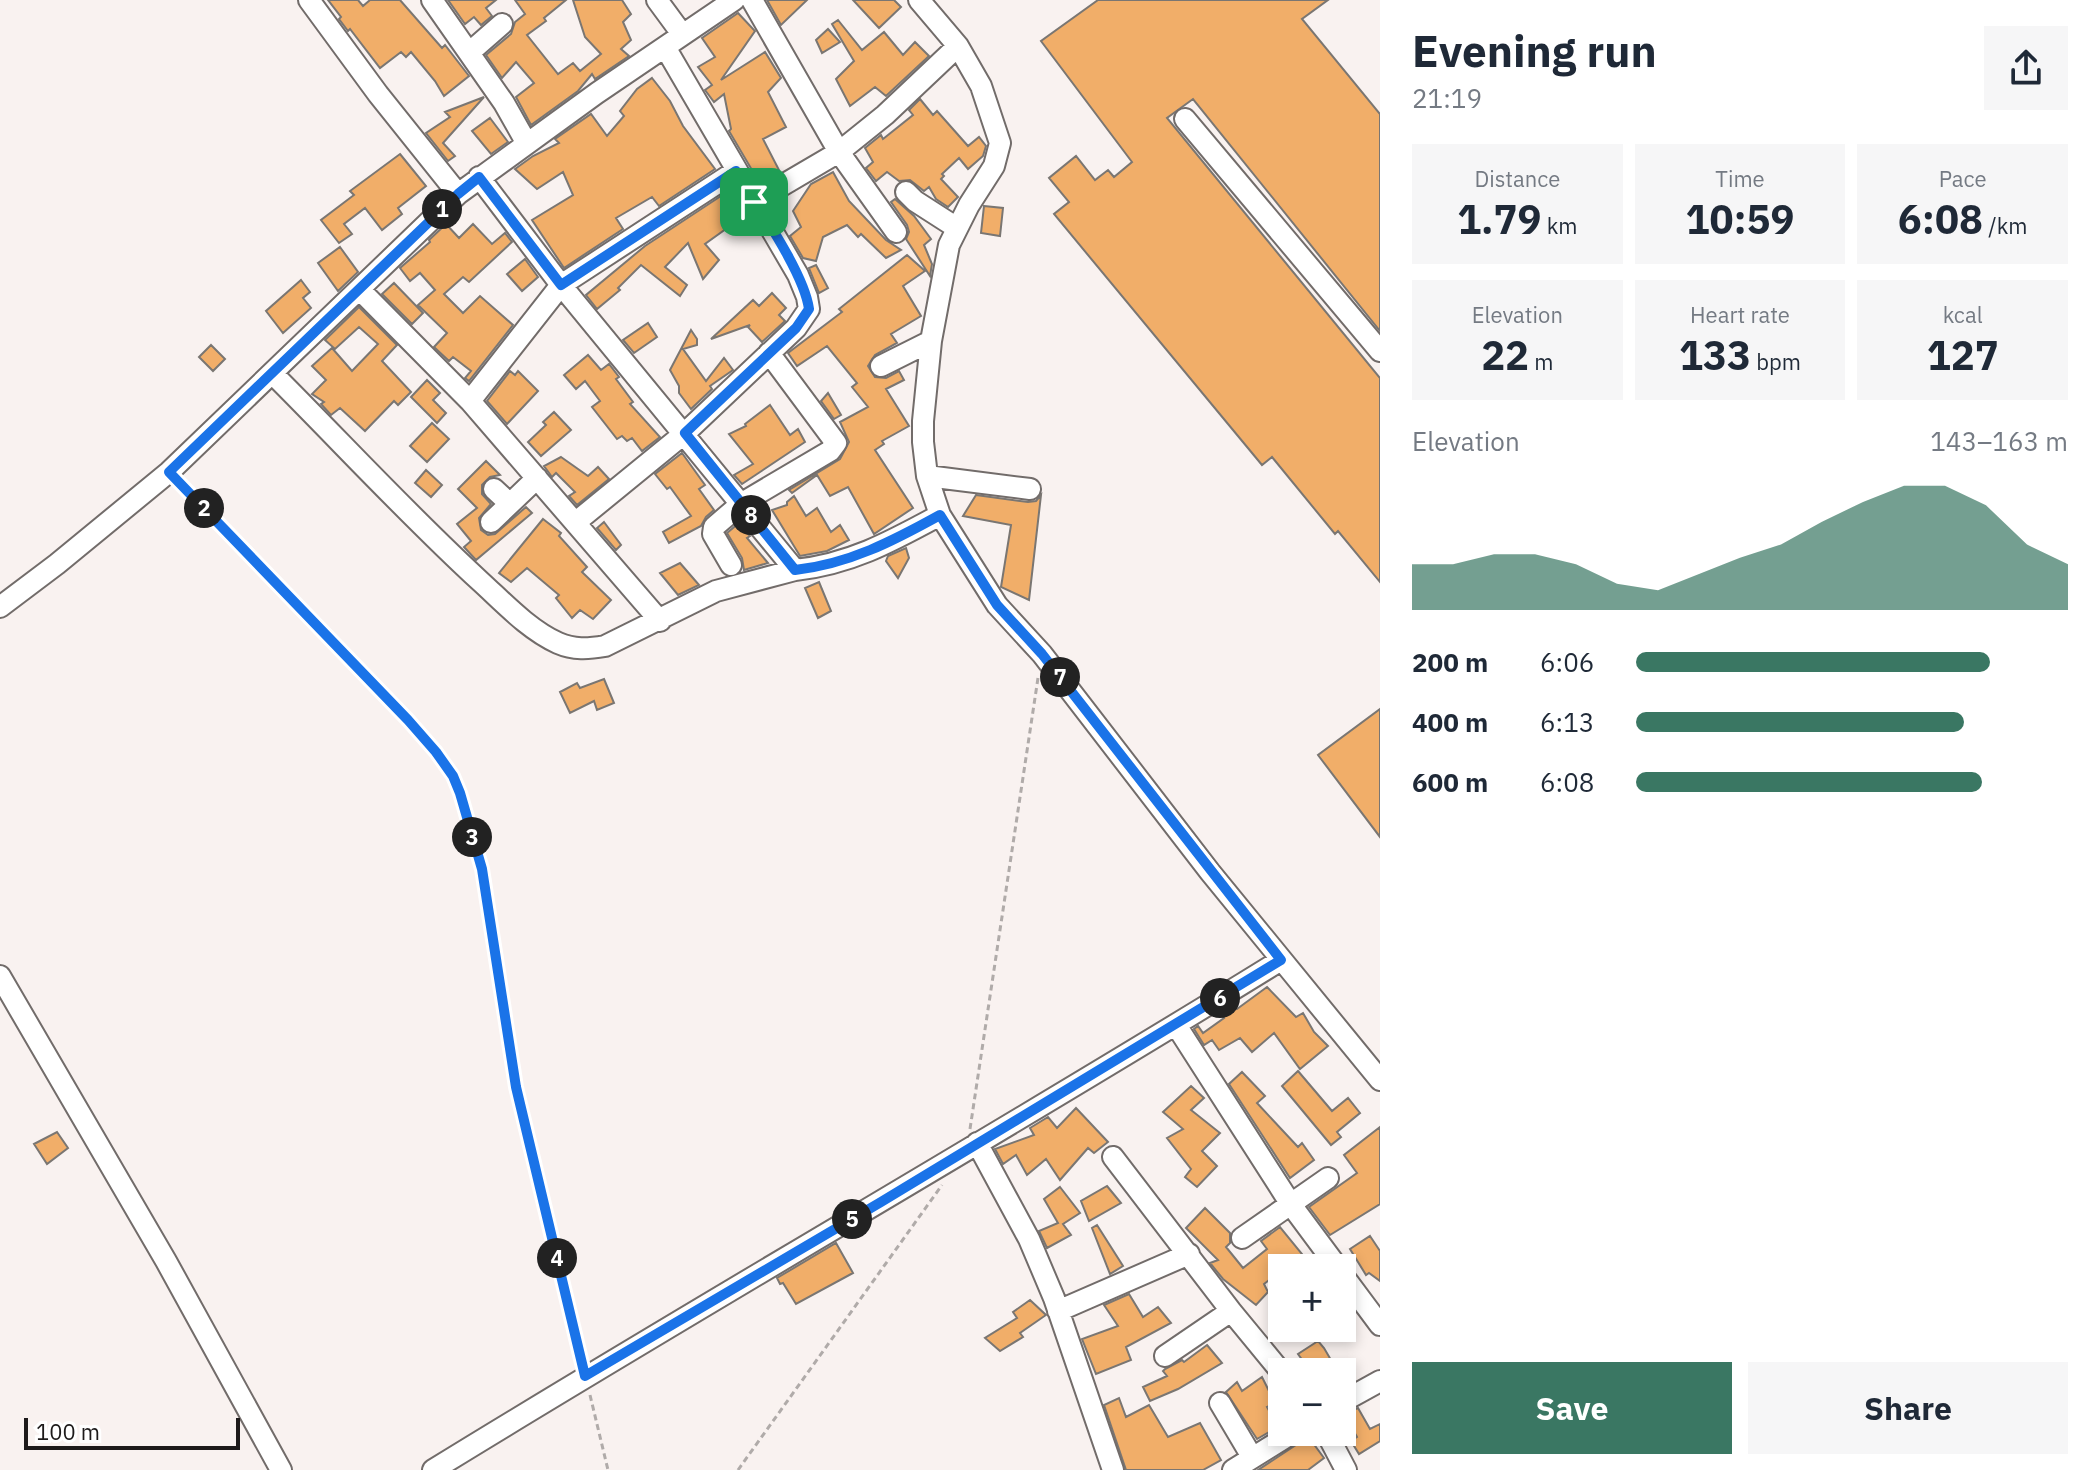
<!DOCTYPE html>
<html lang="en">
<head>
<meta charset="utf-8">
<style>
	:root { --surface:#fff; --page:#f6f6f7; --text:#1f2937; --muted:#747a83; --accent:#3a7763 }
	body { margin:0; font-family:"IBM Plex Sans",sans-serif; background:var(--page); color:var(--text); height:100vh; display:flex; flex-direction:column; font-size:30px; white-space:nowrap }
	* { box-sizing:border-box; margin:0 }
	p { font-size:26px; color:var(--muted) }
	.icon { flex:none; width:44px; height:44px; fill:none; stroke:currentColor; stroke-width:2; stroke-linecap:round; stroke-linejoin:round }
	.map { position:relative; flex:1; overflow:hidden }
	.panel { display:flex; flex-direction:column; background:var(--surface); width:720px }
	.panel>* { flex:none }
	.controls { position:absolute; left:1268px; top:1254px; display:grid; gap:16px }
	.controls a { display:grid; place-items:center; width:88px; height:88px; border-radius:0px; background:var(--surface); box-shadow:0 4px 12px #0003; font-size:40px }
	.scale { position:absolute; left:24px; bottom:20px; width:216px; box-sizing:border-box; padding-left:8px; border:4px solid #1d1a1a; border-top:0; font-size:22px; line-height:28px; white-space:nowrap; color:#1d1a1a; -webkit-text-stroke:6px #fff; paint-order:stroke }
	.pin { position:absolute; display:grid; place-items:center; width:68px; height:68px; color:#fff; margin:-34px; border-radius:16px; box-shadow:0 4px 12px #0006 }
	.km { position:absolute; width:40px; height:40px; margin:-20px; border-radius:50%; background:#222; color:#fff; font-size:22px; line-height:40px; text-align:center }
	.round { display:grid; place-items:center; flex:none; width:84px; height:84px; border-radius:0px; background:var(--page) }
	.headline { display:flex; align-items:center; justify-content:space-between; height:136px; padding:0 32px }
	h1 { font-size:44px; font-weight:700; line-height:60px }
	.figures { display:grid; grid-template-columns:repeat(3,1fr); gap:12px; height:136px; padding:8px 32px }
	.figures div { display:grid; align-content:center; border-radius:0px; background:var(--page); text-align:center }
	.figures b { font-size:40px; font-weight:700 }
	.figures small { font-size:22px; font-weight:400 }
	.figures p { font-size:22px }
	.chart { height:224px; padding:16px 32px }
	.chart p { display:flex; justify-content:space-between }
	.chart svg { width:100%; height:144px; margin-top:8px; fill:var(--accent); opacity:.7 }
	.button { display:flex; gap:16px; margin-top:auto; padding:16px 32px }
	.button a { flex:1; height:92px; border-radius:0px; background:var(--accent); color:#fff; font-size:32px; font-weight:700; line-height:92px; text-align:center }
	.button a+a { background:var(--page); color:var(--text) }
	ul { padding:0 32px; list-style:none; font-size:26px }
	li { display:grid; grid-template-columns:128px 96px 1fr; align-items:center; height:60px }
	li i { height:20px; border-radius:10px; background:var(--accent) }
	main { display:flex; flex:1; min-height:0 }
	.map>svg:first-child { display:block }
	.building { fill:#f1ae69; stroke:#7a7672; stroke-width:2 }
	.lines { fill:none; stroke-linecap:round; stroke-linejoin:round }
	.minor-casing { stroke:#726c6a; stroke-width:24 }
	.path { stroke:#b0aba9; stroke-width:3; stroke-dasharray:6 4; stroke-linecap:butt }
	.minor { stroke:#fff; stroke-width:20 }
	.route-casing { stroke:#fff; stroke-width:16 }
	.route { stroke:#1a73e8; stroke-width:10 }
</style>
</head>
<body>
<main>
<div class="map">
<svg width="1380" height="1470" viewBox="0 0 1380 1470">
	<rect width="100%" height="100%" fill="#f9f2f0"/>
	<path class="building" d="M328,0h30l5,6 7,-6h30l42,48 3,-3 24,31 -25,20 -9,-15 -24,-29 -5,5 -5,-5 -21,16 -30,-39 -2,2 -9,-12 2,-2z
		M448,0h48l-10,8 6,8 -11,9 -7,-8 -9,7z
		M515,0h51l-22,18 2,3 -19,14 31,39 15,-11 7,8 21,-17 -16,-17 -12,-37h49l9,14 -8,8 8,18 -10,9 8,7 -34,23 -3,-5 -14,17 -47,34 -15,-28 18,-14 -18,-21 -14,16 -16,-23 25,-21 4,-12 10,-8z
		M767,0h40l-26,25z
		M853,0h41l7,7 -22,21z
		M1098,0h230l-26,19 78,95v217l-187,-232 -26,19 213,260v204l-42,-51 -3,3 -63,-77 -10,8 -208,-251 15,-12 -20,-24 27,-22 19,24 13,-10 6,7 18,-15 -91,-121z
		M738,13l17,18 -34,49 44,-28 16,26 -13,14 18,35 -23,12 17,33 -21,10 -30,-51 2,-2 -7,-35 -10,8 -9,-12 7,-5 -14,-18 17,-10 -13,-19z
		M838,20l24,30 22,-18 19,23 12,-13 14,14 -43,40 -11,-9 -25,19 -14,-27 18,-18 -22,-37z
		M828,29l12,13 -18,11 -6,-13z
		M652,78l18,23 13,25 32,43 -56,37 -7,-9 -36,21 7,11 -59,39 -32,-48 41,-25 -10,-23 -26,17 -22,-20 18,-13 26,-13 -4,-4 36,-25 16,22 17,-20 -4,-5 17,-22z
		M484,97l-41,46 12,13 -7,5 -22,-28 24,-16 -5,-5z
		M920,99l13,16 4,-4 31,35 11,-9 7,9 -3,10 -15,13 -9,-11 -17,16 2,2 -3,3 17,18 -10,10 -12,-8 -7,-12 -5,4 -14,-11 -11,1 -12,-9 -11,9 -10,-13 7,-6 -8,-14 16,-13 2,4 30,-24 -4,-5z
		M490,118l18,24 -17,12 -19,-23z
		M400,154l26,32 -28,22 4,6 -20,16 -17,-22 -21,16 8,10 -13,9 -18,-23 33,-25 -4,-4z
		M833,172l16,29 37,39 15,10 -15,8 -25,-24 -3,3 -11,-12 -24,12 -7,24 -13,-3 -13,-22 11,-9 -8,-16 18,-27z
		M727,192l6,8 -6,4 10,17 -32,23 14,16 -16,19 -15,-36 -23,24 22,18 -7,11 -39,-31 -23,23 2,2 -23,19 -11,-14 59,-49z
		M895,199l19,17 17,23 -7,6 8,19 -2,12 -24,-37 3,-7 -2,-7 -16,-23z
		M984,206l19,2 -3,28 -19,-3z
		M446,224l13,14 14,-14 19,20 13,-11 7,9 -43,40 -6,-5 -19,17 19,19 17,-17 33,29 -44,56 -4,-3 6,-7 -18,-14 -4,4 -15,-14 13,-14 -29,-28 17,-15 -15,-17 -10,8 -10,-13 30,-26 -1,-2z
		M340,247l18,25 -20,19 -20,-28z
		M907,255l18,16 -22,15 18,30 -30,18 6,9 -22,12 -7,11 7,11 11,1 13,-7 5,9 -18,9 23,37 -27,15 2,3 -9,6 38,58 -39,26 -26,-47 -18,9 -13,-21 -25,18 -3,-3 51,-31 9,-17 -9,-20 28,-15 -16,-20 5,-4 -30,-37 -30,20 -9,-13 54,-41 -3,-3z
		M525,259l13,18 -16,14 -15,-17z
		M816,265l12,23 -9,5 -10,-25z
		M301,280l9,12 -7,6 8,10 -28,25 -17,-22z
		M394,283l29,30 -11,11 -30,-30z
		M772,293l14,15 -7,7 6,6 -23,21 -14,-15 2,-2 -39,14 42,-39 6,6z
		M359,307l38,38 -15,16 29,31 -13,13 -4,-4 -29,30 -25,-23 -9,7 -10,-11 3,-2 -12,-8 14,-14 -14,-14 20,-18 20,23 26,-27 -19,-17 -24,22 -10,-9z
		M648,323l9,14 -23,16 -11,-13z
		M691,330l6,9v6l-14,4 23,32 18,-23 9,12 -23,16 2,3 -21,20 -12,-16v-7l-9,-16z
		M211,345l14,14 -12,12 -14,-14z
		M588,355l13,15 8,-6 10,13 -3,2 17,23 -3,2 30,33 -18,14 -10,-13 -5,3 -5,-5 -5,3 -25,-32 8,-6 -15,-20 -9,8 -12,-14z
		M510,371l5,4 3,-4 20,20 -31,33 -20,-23z
		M427,380l13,13 -7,7 13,13 -9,10 -26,-26z
		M828,393l13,22 -7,4 -13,-18z
		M770,405l20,30 8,-6 7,13 -63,42 -8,-9 19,-11 -24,-30 17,-8 -1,-2z
		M554,412l17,18 -30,26 -13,-14 18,-17 -3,-3z
		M432,423l17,16 -22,23 -17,-16z
		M682,453l23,32 -6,4 15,21 -8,7 -5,9 -32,17 -6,-11 28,-16 -21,-29 -3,2 -12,-15z
		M561,457l27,19 10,-9 11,12 -32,26 -8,-9 6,-4 -19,-19 -4,4 -8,-11z
		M486,461l14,14 -10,2 -8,8v9l9,10 -12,14 2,12 7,5 7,-1 31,-27 6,6 -56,47 -12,-13 7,-6 -14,-17 20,-16 -19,-19z
		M426,470l16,15 -11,12 -16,-14z
		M976,495l52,7 8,-1 5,-6 -12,105 -28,-13 10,-62 -48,-9z
		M794,496l12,20 11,-8 14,24 9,-7 9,15 -22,11 -27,5 -28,-46 15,-5v-3z
		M543,519l18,14 -2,3 28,31 -5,5 29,28 -18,19 -13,-9 -8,8 -16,-20 3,-3 -32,-27 -16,14 -12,-9z
		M604,522l17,23 -5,5 -19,-22z
		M739,523l11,13 -3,2 21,25 -24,7 -2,-12 -15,-25z
		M906,548l3,10 -11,20 -12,-17 2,-5z
		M680,563l19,22 -21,10 -18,-22z
		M819,582l12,29 -13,7 -13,-30z
		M604,679l10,24 -17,7 -3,-9 -24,12 -10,-21 17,-9 3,5z
		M1380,709v128l-62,-82z
		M1267,987l29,30 7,-4 11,19 14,14 -28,23 -26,-36 -22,19 -12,-14 -21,12 -7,-10 -8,5 -10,-16 4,-3 5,7 21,-15 -4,-5 13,-8 4,4z
		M1298,1071l34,40 16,-13 12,15 -23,19 4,5 -10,8 -49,-59z
		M1242,1072l23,24 -8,7 41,44 4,-4 12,17 -24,18 -61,-94z
		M1191,1086l13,12 -13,12 29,23 -18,18 15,15 -20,21 -12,-10 6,-8 -24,-31 16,-9 -20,-17z
		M1076,1108l32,34 -14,11 -6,-5 -28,32 -14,-21 -19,16 -11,-20 -13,9 -8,-15 39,-14 -4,-7 18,-11 9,11z
		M1380,1127v77l-50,31 -21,-28 48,-34 -13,-18z
		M57,1132l11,16 -21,16 -13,-20z
		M1107,1186l14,17 -32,18 -8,-20z
		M1060,1187l20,26 -17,11 8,11 -24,13 -8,-17 19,-8 -14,-24z
		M1205,1208l25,25v10l-4,4 17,21 24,-19 -6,-8 19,-14 22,27 -38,30 4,8 -12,13 -33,-26 -13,-16 8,-3 -32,-32z
		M1097,1225l26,41 -13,8 -18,-46z
		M1370,1236l10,15v30l-11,-8 -3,2 -16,-26z
		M836,1243l17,30 -57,31 -13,-21 -3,1 -3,-6z
		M1129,1294l14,23 15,-10 13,16 -45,24 5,13 -35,14 -14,-35 36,-13 -14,-21z
		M1030,1300l16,15 -26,18 3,4 -23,14 -15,-13 32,-20 -4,-6z
		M1318,1341l6,7 14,24h-27l-13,-18z
		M1207,1345l15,18 -44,26 -28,12 -7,-14 24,-11 -4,-5 2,-2 17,-9 2,2z
		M1262,1377l13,26 -8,4 11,20 -21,12 -31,-47 11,-10 5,9z
		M1119,1398l7,19 23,-12 19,32 32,-14 21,37 -18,10h-77l-22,-65z
		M1358,1408l12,21 10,-5v17l-21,13 -8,-13 6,-4 -13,-23z
		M1305,1439h5l14,19 -16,12h-50z"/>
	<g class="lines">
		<g class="minor-casing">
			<path id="minor" d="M309,0l69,94 80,100
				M432,0l72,103 22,39
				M657,0l25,34
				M752,0l87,152 57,80
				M919,0l39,46 23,40 19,57 -6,23 -25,39 -20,40 -18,96 -8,80v21l4,34 13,39 57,90 45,49 168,218 170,208
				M470,52l32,-28
				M1185,119l195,232
				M479,177l82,108 234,285c56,-6 97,-29 145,-55
				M906,192l9,9 42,27
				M754,202l85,-50 46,-37 73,-69
				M360,290l110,111 190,220
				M881,366l50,-25
				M273,374c69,69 136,142 208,208 23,21 48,48 77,61 16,7 30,6 47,3l111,-55 79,-21
				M470,401l91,-116 175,-114
				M927,476l103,13
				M494,489l15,14
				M491,522l46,-44
				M576,522l109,-89 111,-105 13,-19 -2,-12 -9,-22 -133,-228
				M731,565l-18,-31 1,-7 28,-24 88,-52 6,-8 -67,-90
				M0,607l57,-43 112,-92 289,-278 139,-101 137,-93
				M0,976l166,285 115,209
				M1176,1025l116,181 46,62
				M977,1143l52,96 25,59 59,172
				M1113,1157l118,154 51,62
				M1242,1238l86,-60
				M1342,1274l38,51
				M1058,1311l131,-57
				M1165,1356l66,-45
				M1342,1402l38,-21
				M1220,1403l32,54
				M1326,1432l20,38
				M433,1470c281,-173 567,-336 848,-510
				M1233,1470l61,-38"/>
		</g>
		<path class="path" d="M180,483l228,237 45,56 29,93 34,218 65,274
			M970,1129l68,-451
			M590,1395l18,75
			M738,1470l204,-285"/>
		<use href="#minor" class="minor"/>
	</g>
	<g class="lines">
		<g class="route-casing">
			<path id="route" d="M736,171c21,35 68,101 73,138l-13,19 -111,105 110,137c54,-6 98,-29 145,-55l57,90 45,49 239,306 -400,242 -296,174 -69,-289 -34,-218 -22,-76 -7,-17 -17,-24 -28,-32 -239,-248 289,-278 21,-17 82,108z"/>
		</g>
		<use href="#route" class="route"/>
	</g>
</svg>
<div class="controls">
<a>+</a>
<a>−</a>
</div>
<div class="scale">100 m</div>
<div class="pin" style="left:754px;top:202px;background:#1e9e55"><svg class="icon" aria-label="arrive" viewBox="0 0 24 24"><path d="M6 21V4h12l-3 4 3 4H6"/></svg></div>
<b class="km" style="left:442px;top:209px">1</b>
<b class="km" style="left:204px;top:508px">2</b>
<b class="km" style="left:472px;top:837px">3</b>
<b class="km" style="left:557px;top:1258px">4</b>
<b class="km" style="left:852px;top:1219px">5</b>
<b class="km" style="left:1220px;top:998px">6</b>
<b class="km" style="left:1060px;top:677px">7</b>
<b class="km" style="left:751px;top:515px">8</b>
</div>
<section class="panel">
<div class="headline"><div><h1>Evening run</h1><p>21:19</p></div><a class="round"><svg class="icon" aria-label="share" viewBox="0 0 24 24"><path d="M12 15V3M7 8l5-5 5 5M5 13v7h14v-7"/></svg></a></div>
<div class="figures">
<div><p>Distance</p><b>1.79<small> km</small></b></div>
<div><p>Time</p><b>10:59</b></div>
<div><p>Pace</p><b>6:08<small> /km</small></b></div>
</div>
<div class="figures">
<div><p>Elevation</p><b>22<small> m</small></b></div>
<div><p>Heart rate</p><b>133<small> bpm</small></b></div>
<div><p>kcal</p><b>127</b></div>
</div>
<div class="chart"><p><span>Elevation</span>143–163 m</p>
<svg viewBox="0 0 160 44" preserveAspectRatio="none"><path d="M0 44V30L10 30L20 27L30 27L40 30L50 36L60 38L70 33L80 28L90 24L100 17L110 11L120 6L130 6L140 12L150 24L160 30V44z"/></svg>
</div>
<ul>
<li><b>200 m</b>6:06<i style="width:82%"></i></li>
<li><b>400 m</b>6:13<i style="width:76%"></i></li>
<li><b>600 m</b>6:08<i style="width:80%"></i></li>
</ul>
<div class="button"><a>Save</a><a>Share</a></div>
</section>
</main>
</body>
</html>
